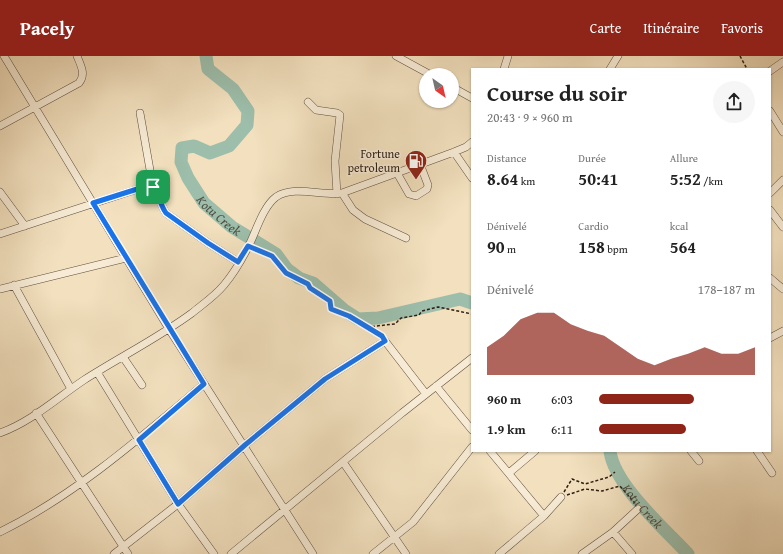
<!DOCTYPE html>
<html lang="fr">
<head>
<meta charset="utf-8">
<style>
	:root { --surface:#fff; --page:#f6f6f6; --text:#222; --muted:#767676; --accent:#8f2418 }
	body { margin:0; font-family:"Gentium Book Plus",serif; background:var(--page); color:var(--text); height:100vh; display:flex; flex-direction:column; font-size:15px; white-space:nowrap }
	* { box-sizing:border-box; margin:0 }
	p { font-size:13px; color:var(--muted) }
	.icon { flex:none; width:22px; height:22px; fill:none; stroke:currentColor; stroke-width:2; stroke-linecap:round; stroke-linejoin:round }
	.map { position:relative; flex:1; overflow:hidden }
	.panel { position:absolute; left:471px; top:12px; width:300px; height:384px; display:flex; flex-direction:column; background:var(--surface); border-radius:0px; box-shadow:0 1px 3px #0004 }
	.panel>* { flex:none }
	.needle { width:26px; rotate:146deg }
	.fabs { position:absolute; left:419px; top:12px; display:grid; gap:8px }
	.fabs a { display:grid; place-items:center; width:40px; height:40px; border-radius:50%; background:var(--surface); box-shadow:0 1px 3px #0004; font-size:20px }
	.pin { position:absolute; display:grid; place-items:center; width:34px; height:34px; color:#fff; margin:-17px; border-radius:8px; box-shadow:0 2px 6px #0006 }
	.round { display:grid; place-items:center; flex:none; width:42px; height:42px; border-radius:21px; background:var(--page) }
	.head { display:flex; align-items:center; justify-content:space-between; height:68px; padding:0 16px }
	h1 { font-size:22px; font-weight:800; line-height:30px }
	.stats { display:grid; grid-template-columns:repeat(3,1fr); gap:6px; height:68px; padding:4px 16px }
	.stats div { display:grid; align-content:center }
	.stats b { font-size:17px; font-weight:800 }
	.stats small { font-size:11px; font-weight:400 }
	.stats p { font-size:11px }
	.chart { height:112px; padding:8px 16px }
	.chart p { display:flex; justify-content:space-between }
	.chart svg { width:100%; height:72px; margin-top:4px; fill:var(--accent); opacity:.7 }
	ul { padding:0 16px; list-style:none; font-size:13px }
	li { display:grid; grid-template-columns:64px 48px 1fr; align-items:center; height:30px }
	li i { height:10px; border-radius:5px; background:var(--accent) }
	header { display:flex; align-items:center; gap:24px; box-sizing:border-box; height:56px; padding:0 20px; background:var(--accent); color:#fff }
	header strong { font-size:19px }
	nav { display:flex; gap:22px; margin-inline-start:auto; font-size:14px }
	.map>svg:first-child { display:block }
	.lines { fill:none; stroke-linecap:round; stroke-linejoin:round }
	.river { stroke:#9cbeab; stroke-width:13 }
	.minor-casing { stroke:#5f4e3e; stroke-width:8 }
	.path { stroke:#2e1d14; stroke-width:1.5; stroke-dasharray:3 2; stroke-linecap:butt }
	.minor { stroke:#f7ebd5; stroke-width:7 }
	.route-casing { stroke:#fff; stroke-width:8 }
	.route { stroke:#1a73e8; stroke-width:5 }
	.labels { text-anchor:middle; stroke-width:3; stroke-linejoin:round; paint-order:stroke }
	.poi-label { font-size:12px; fill:#2e1d14; stroke:#f7ebd5; text-anchor:end }
	.water-label { font-size:13px; font-style:italic; fill:#4f4d41; stroke:#f7ebd5 }
</style>
</head>
<body>
<header>
<strong>Pacely</strong>
<nav><a>Carte</a><a>Itinéraire</a><a>Favoris</a></nav>
</header>
<div class="map">
<svg width="783" height="498" viewBox="0 0 783 498">
	<rect width="100%" height="100%" fill="#f2e0be"/>
	<filter id="stains"><feTurbulence type="fractalNoise" baseFrequency=".005" numOctaves="4"/><feColorMatrix values="0 0 0 0 .2 0 0 0 0 .09 0 0 0 0 .02 0 0 0 .5 -.17"/></filter>
	<radialGradient id="worn" r=".72"><stop offset=".6" stop-color="#630" stop-opacity="0"/><stop offset="1" stop-color="#630" stop-opacity=".3"/></radialGradient>
	<g class="lines">
		<g class="river">
			<path id="s1" d="M206,0l2,13 25,20 15,22 -1,14 -18,21 -19,7 -16,-7 -12,2 -1,14 7,16 16,25 28,24 44,27 11,15 12,9 14,5 31,27 14,9 20,-1 82,-19 12,4"/>
			<path id="s2" d="M610,395c4,34 55,78 78,103"/>
		</g>
		<g class="minor-casing">
			<path id="minor" d="M4,0l165,273 144,225
				M396,0l35,19
				M504,13l4,-13
				M610,13l8,-13
				M770,15l13,-9
				M452,31l20,11
				M308,46l8,8 21,3 3,2 -5,46 2,33
				M770,55l13,21
				M140,57l13,74
				M0,70l79,-43c7,-9 2,-17 -2,-27
				M454,96l18,26
				M397,117l12,21 7,2 11,-7 1,-4 -8,-21
				M0,136l25,34
				M342,137l11,17 12,9 41,19
				M770,137l13,-13
				M770,154l13,17
				M0,178l150,-49c8,5 10,20 16,28l42,30 30,19
				M770,222l13,11
				M14,229l57,104
				M0,233l126,-31
				M770,282l13,-7
				M123,301l19,28
				M97,316l81,132 36,50
				M436,330l36,44
				M36,357l92,141
				M0,377c31,-11 57,-35 84,-53 36,-23 74,-42 108,-67 11,-9 23,-17 32,-28 10,-12 20,-29 27,-44 6,-13 13,-35 25,-44 18,-12 46,-1 66,-4l112,-41 12,-5 6,-5
				M490,395l54,65
				M691,395l8,10
				M757,395l15,22
				M343,406l63,92
				M509,417l26,-22
				M0,476c75,-37 140,-94 204,-148
				M613,476l19,22
				M114,498l64,-50 67,-59 80,-66 60,-38 41,53
				M231,498l171,-141 70,-55
				M373,498l40,-32 59,-75
				M499,498l45,-38 17,-19
				M582,498l31,-22 25,-23"/>
		</g>
		<path class="path" d="M740,0l7,13
			M256,193l16,7 14,17 22,11 2,4 19,13 2,8 18,7 32,19
			M367,271l28,-3 6,-6 18,-3 3,-4 16,-4 34,7
			M564,436l8,-13 13,5 24,-7 6,-5
			M567,439l18,-6 17,2 18,-5 15,17"/>
		<use href="#minor" class="minor"/>
	</g>
	<g class="lines">
		<g class="route-casing">
			<path id="route" d="M150,129c8,5 10,20 16,28l42,30 30,19 10,-16 24,10 14,17 22,11 2,4 20,13 1,8 18,7 33,20 3,5 -60,38 -80,66 -67,59 -39,-64 65,-56 -111,-181z"/>
		</g>
		<use href="#route" class="route"/>
	</g>
	<defs>
		<g id="fuel-pin" transform="scale(1.15)"><path d="M0 17L-7.5 6A9.5 9.5 0 1 1 7.5 6Z" fill="#8f2418" stroke="#f7ebd5"/><path d="M-5.5-6h7V0h2V4h1.3V-2.5L3-4.5l.8-.8L6-3V5H2.5V1h-1V6h-7ZM-4.2-4.7v3.2H.2V-4.7Z" fill="#fff"/></g>
	</defs>
	<g fill-rule="evenodd">
		<use href="#fuel-pin" x="416" y="105"/>
	</g>
	<g class="labels">
		<g class="poi-label">
			<text x="400" y="102">Fortune<tspan x="400" dy="14">petroleum</tspan></text>
		</g>
		<g class="water-label">
			<text dy="5" stroke="none"><textPath href="#s1" startOffset="244">Kotu Creek</textPath></text>
			<text dy="5" stroke="none"><textPath href="#s2" startOffset="65">Kotu Creek</textPath></text>
		</g>
	</g>
	<rect width="100%" height="100%" filter="url(#stains)"/>
	<rect width="100%" height="100%" fill="url(#worn)"/>
</svg>
<div class="fabs">
<a><svg class="needle" viewBox="-14 -14 28 28"><path d="M0-13l5 13h-10z" fill="#e53935"/><path d="M0 13l5-13h-10z" fill="#767676"/></svg></a>
</div>
<div class="pin" style="left:153px;top:131px;background:#1e9e55"><svg class="icon" aria-label="arrive" viewBox="0 0 24 24"><path d="M6 21V4h12l-3 4 3 4H6"/></svg></div>
<section class="panel">
<div class="head"><div><h1>Course du soir</h1><p>20:43 · 9 × 960 m</p></div><a class="round"><svg class="icon" aria-label="share" viewBox="0 0 24 24"><path d="M12 15V3M7 8l5-5 5 5M5 13v7h14v-7"/></svg></a></div>
<div class="stats">
<div><p>Distance</p><b>8.64<small> km</small></b></div>
<div><p>Durée</p><b>50:41</b></div>
<div><p>Allure</p><b>5:52<small> /km</small></b></div>
</div>
<div class="stats">
<div><p>Dénivelé</p><b>90<small> m</small></b></div>
<div><p>Cardio</p><b>158<small> bpm</small></b></div>
<div><p>kcal</p><b>564</b></div>
</div>
<div class="chart"><p><span>Dénivelé</span>178–187 m</p>
<svg viewBox="0 0 160 44" preserveAspectRatio="none"><path d="M0 44V27L10 20L20 10L30 6L40 6L50 13L60 17L70 20L80 27L90 34L100 38L110 34L120 31L130 27L140 31L150 31L160 27V44z"/></svg>
</div>
<ul>
<li><b>960 m</b>6:03<i style="width:61%"></i></li>
<li><b>1.9 km</b>6:11<i style="width:56%"></i></li>
</ul>
</section>
</div>
</body>
</html>
